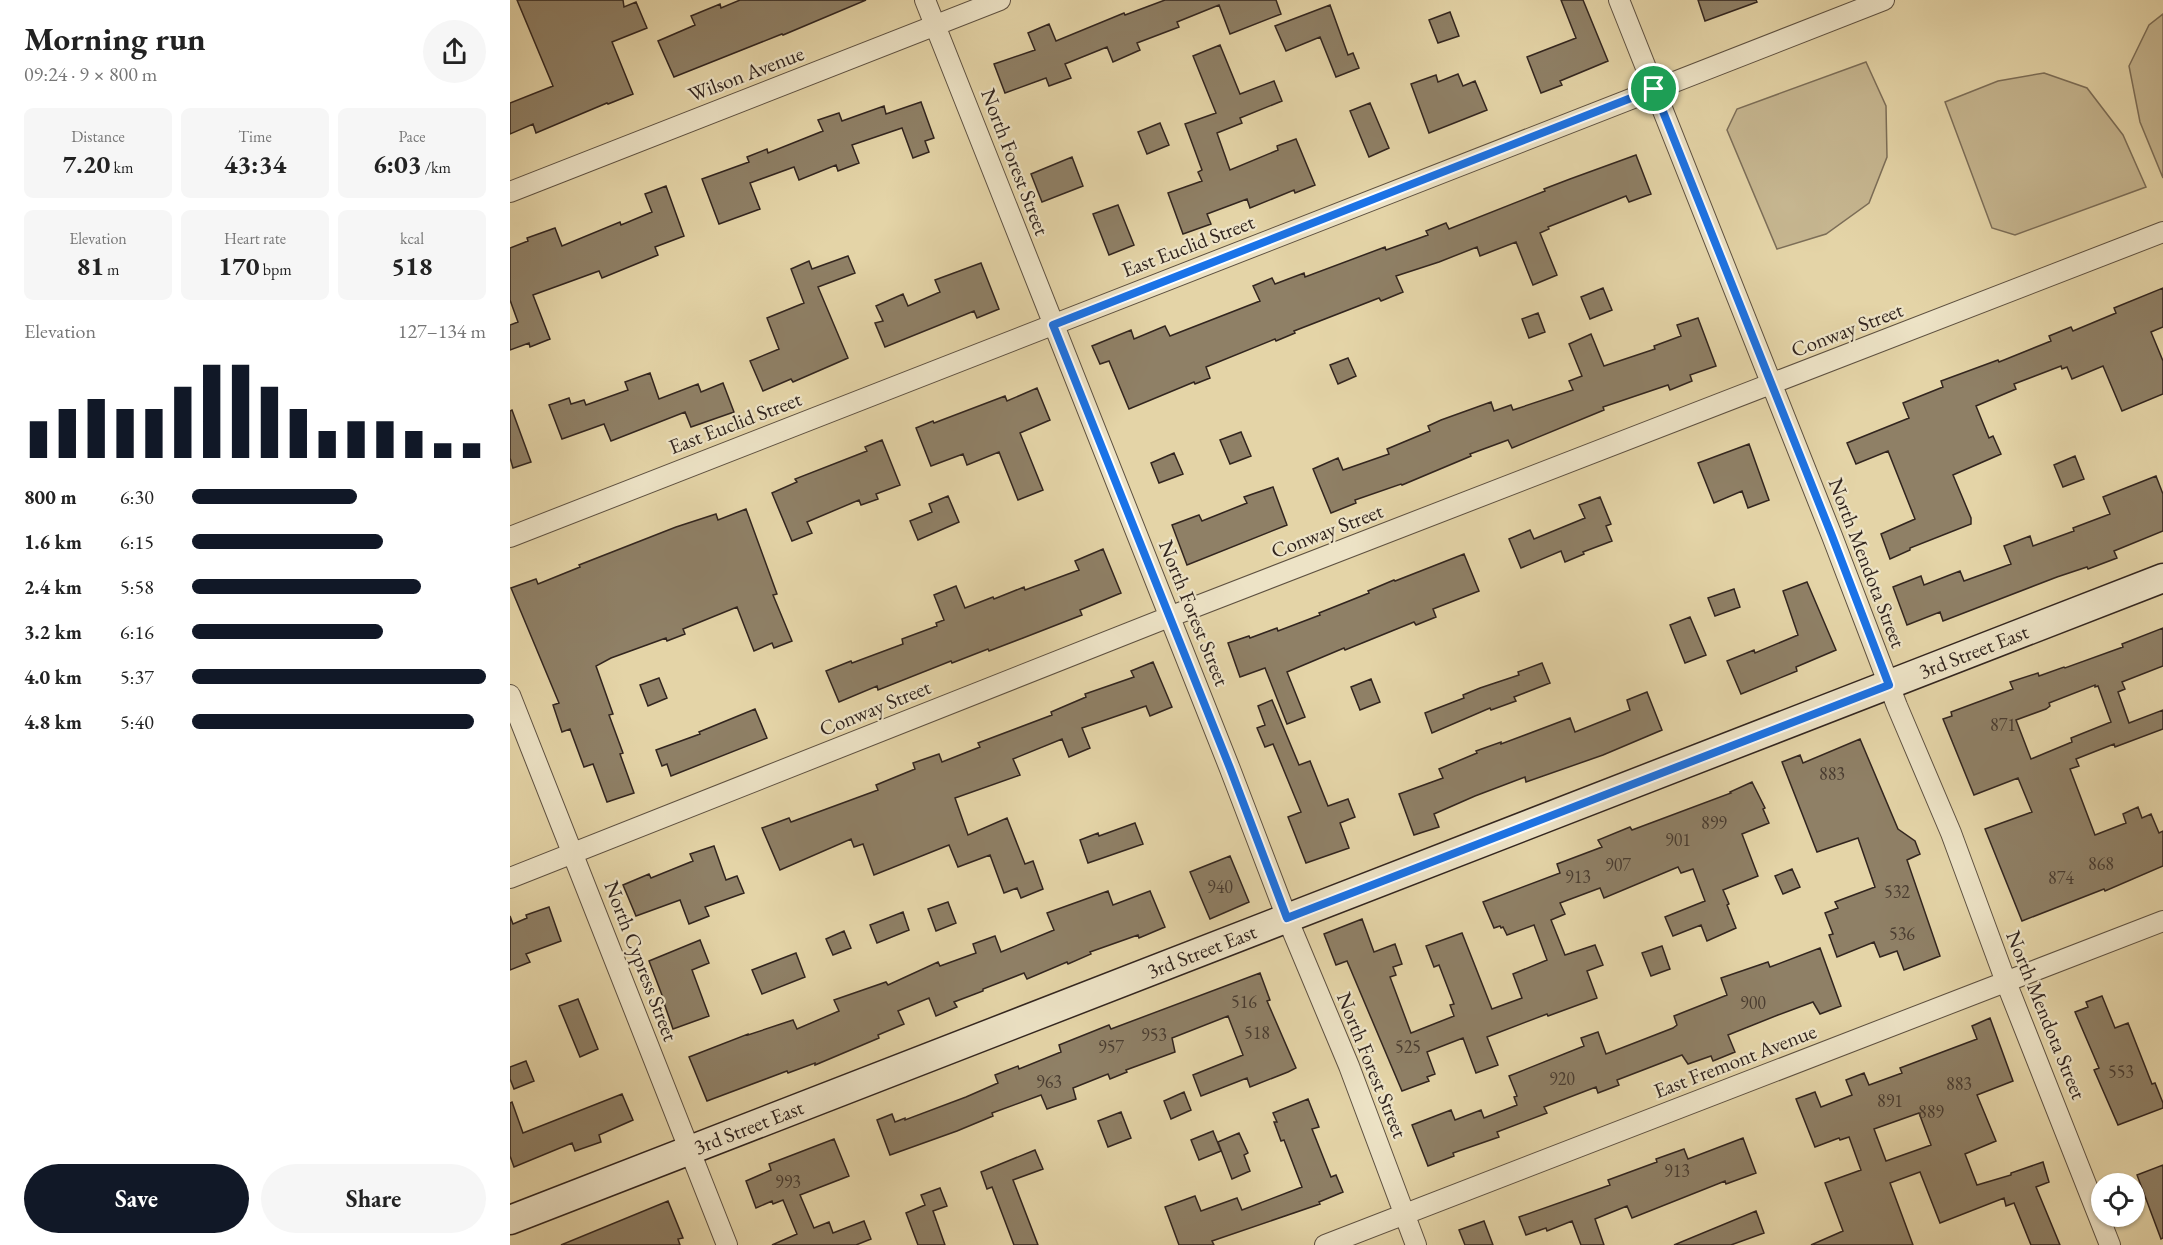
<!DOCTYPE html>
<html lang="en">
<head>
<meta charset="utf-8">
<style>
	:root { --surface:#fff; --page:#f6f6f6; --text:#222; --muted:#767676; --accent:#111827 }
	body { margin:0; font-family:"EB Garamond",serif; background:var(--page); color:var(--text); height:100vh; display:flex; flex-direction:column; font-size:22px; white-space:nowrap }
	* { box-sizing:border-box; margin:0 }
	p { font-size:20px; color:var(--muted) }
	.icon { flex:none; width:33px; height:33px; fill:none; stroke:currentColor; stroke-width:2; stroke-linecap:round; stroke-linejoin:round }
	.map { position:relative; flex:1; overflow:hidden }
	.panel { display:flex; flex-direction:column; background:var(--surface); width:510px }
	.panel>* { flex:none }
	.tools { position:absolute; left:1581px; top:1173px; display:grid; gap:12px }
	.tools a { display:grid; place-items:center; width:54px; height:54px; border-radius:50%; background:var(--surface); box-shadow:0 2px 4px #0004; font-size:30px }
	.pin { position:absolute; display:grid; place-items:center; width:51px; height:51px; color:#fff; margin:-26px; border:3px solid #fff; border-radius:50%; box-shadow:0 2px 6px #0007 }
	.round { display:grid; place-items:center; flex:none; width:63px; height:63px; border-radius:32px; background:var(--page) }
	.overview { display:flex; align-items:center; justify-content:space-between; height:102px; padding:0 24px }
	h1 { font-size:33px; font-weight:700; line-height:45px }
	.stats { display:grid; grid-template-columns:repeat(3,1fr); gap:9px; height:102px; padding:6px 24px }
	.stats div { display:grid; align-content:center; border-radius:9px; background:var(--page); text-align:center }
	.stats b { font-size:26px; font-weight:700 }
	.stats small { font-size:16px; font-weight:400 }
	.stats p { font-size:16px }
	.chart { height:168px; padding:12px 24px }
	.chart p { display:flex; justify-content:space-between }
	.chart svg { width:100%; height:108px; margin-top:6px; stroke:var(--accent); stroke-width:6 }
	.cta { display:flex; gap:12px; margin-top:auto; padding:12px 24px }
	.cta a { flex:1; height:69px; border-radius:36px; background:var(--accent); color:#fff; font-size:24px; font-weight:700; line-height:69px; text-align:center }
	.cta a+a { background:var(--page); color:var(--text) }
	ul { padding:0 24px; list-style:none; font-size:20px }
	li { display:grid; grid-template-columns:96px 72px 1fr; align-items:center; height:45px }
	li i { height:15px; border-radius:8px; background:var(--accent) }
	main { display:flex; flex:1; min-height:0 }
	.map>svg:first-child { display:block }
	.green { fill:#c6b690; stroke:#7c6e58; stroke-width:1.5 }
	.building { fill:#8f8066; stroke:#32251f; stroke-width:1.5; fill-rule:evenodd }
	.lines { fill:none; stroke-linecap:round; stroke-linejoin:round }
	.street-casing { stroke:#5e5141; stroke-width:22 }
	.secondary-casing { stroke:#32251f; stroke-width:31 }
	.street { stroke:#ede3c6; stroke-width:20 }
	.secondary { stroke:#ede3c6; stroke-width:28 }
	.route-casing { stroke:#fff; stroke-width:12 }
	.route { stroke:#1a73e8; stroke-width:8 }
	.labels { text-anchor:middle; stroke-width:4.5; stroke-linejoin:round; paint-order:stroke }
	.number-label { font-size:18px; fill:#493c31 }
	.street-label { font-size:21px; fill:#32251f; stroke:#ede3c6 }
</style>
</head>
<body>
<main>
<section class="panel">
<div class="overview"><div><h1>Morning run</h1><p>09:24 · 9 × 800 m</p></div><a class="round"><svg class="icon" aria-label="share" viewBox="0 0 24 24"><path d="M12 15V3M7 8l5-5 5 5M5 13v7h14v-7"/></svg></a></div>
<div class="stats">
<div><p>Distance</p><b>7.20<small> km</small></b></div>
<div><p>Time</p><b>43:34</b></div>
<div><p>Pace</p><b>6:03<small> /km</small></b></div>
</div>
<div class="stats">
<div><p>Elevation</p><b>81<small> m</small></b></div>
<div><p>Heart rate</p><b>170<small> bpm</small></b></div>
<div><p>kcal</p><b>518</b></div>
</div>
<div class="chart"><p><span>Elevation</span>127–134 m</p>
<svg viewBox="0 0 160 44" preserveAspectRatio="none"><path d="M5 44V29M15 44V24M25 44V20M35 44V24M45 44V24M55 44V15M65 44V6M75 44V6M85 44V15M95 44V24M105 44V33M115 44V29M125 44V29M135 44V33M145 44V38M155 44V38"/></svg>
</div>
<ul>
<li><b>800 m</b>6:30<i style="width:56%"></i></li>
<li><b>1.6 km</b>6:15<i style="width:65%"></i></li>
<li><b>2.4 km</b>5:58<i style="width:78%"></i></li>
<li><b>3.2 km</b>6:16<i style="width:65%"></i></li>
<li><b>4.0 km</b>5:37<i style="width:100%"></i></li>
<li><b>4.8 km</b>5:40<i style="width:96%"></i></li>
</ul>
<div class="cta"><a>Save</a><a>Share</a></div>
</section>
<div class="map">
<svg width="1653" height="1245" viewBox="0 0 1653 1245">
	<rect width="100%" height="100%" fill="#e4d4a7"/>
	<filter id="stains"><feTurbulence type="fractalNoise" baseFrequency=".00333" numOctaves="4"/><feColorMatrix values="0 0 0 0 .2 0 0 0 0 .09 0 0 0 0 .02 0 0 0 .5 -.17"/></filter>
	<radialGradient id="worn" r=".72"><stop offset=".6" stop-color="#630" stop-opacity="0"/><stop offset="1" stop-color="#630" stop-opacity=".3"/></radialGradient>
	<path class="green" d="M1653,14v164l-23,-56 -11,-56 20,-41z
		M1356,62l20,44 1,51 -18,46 -43,31 -49,15 -50,-119 10,-21z
		M1534,73l43,15 36,47 23,52 -131,48 -23,-7 -47,-126 53,-21z"/>
	<path class="building" d="M7,0h106l1,7 12,-5 11,26 -35,14 21,52 -25,10 -1,-1 -71,30 -3,-9 -23,10v-31l43,-17z
		M230,0h126l-83,35 -1,-1 -108,43 -16,-36 37,-16 -4,-9 29,-12 1,4z
		M655,0h111l5,14 -51,20 -11,-29 -42,17 2,5 -42,16 3,7 -27,12 -6,-15 -42,17 6,14 -22,8 -3,-8 -41,15 -11,-29 41,-14 -7,-17 21,-9 7,17 68,-28 1,2z
		M1051,0h22l25,61 -48,20 2,4 -21,8 -14,-36 49,-19z
		M1188,0h58l1,2 -52,19z
		M820,5l18,50 5,-2 6,15 -23,9 -16,-40 -34,14 -11,-25z
		M940,12l9,24 -21,7 -9,-23z
		M710,45l20,49 34,-13 8,20 -42,17 2,5 -25,10 13,37 48,-20 -1,-4 19,-7 19,46 -20,8 -1,-3 -44,18 -3,-9 -40,15 4,10 -28,10 -15,-41 34,-12 -4,-9 4,-2 -17,-46 31,-11 -23,-57z
		M948,74l5,12 12,-5 12,29 -58,23 -18,-49 25,-9 2,7z
		M411,102l13,36 -9,3 4,11 -16,6 -11,-30 -50,17 7,18 -21,8 -2,-6 -37,15 -5,-13 -44,16 10,26 -41,15 -17,-45 47,-17 -2,-5 20,-8 1,4 55,-22 -5,-11 21,-7 3,8 42,-15 2,8z
		M860,103l19,45 -20,9 -19,-46z
		M650,123l9,22 -22,9 -9,-22z
		M1126,155l15,39 -22,8 -3,-6 -78,31 1,2 -9,4 17,42 -24,10 -17,-43 -36,14 -3,-9 -38,15 -43,14 7,16 -22,9 -2,-3 -85,33 1,2 -19,8 -1,-2 -69,28 4,11 -15,6 -1,-2 -65,27 -20,-48 -9,3 -8,-18 39,-16 3,9 31,-13 5,10 90,-35 -7,-15 19,-8 3,6 29,-11 1,4 80,-30 1,3 42,-15 -2,-4 20,-8 3,6 96,-38 -1,-2 26,-10z
		M562,157l11,29 -41,16 -11,-28z
		M156,186l18,50 -29,11 3,8 -56,23 -3,-7 -66,24 17,44 -20,8 -1,-4 -19,7v-25l8,-3 -8,-22v-52l18,-7 -1,-3 28,-10 7,18 58,-24 1,3 31,-13 -7,-18z
		M608,205l16,40 -25,10 -16,-41z
		M338,256l7,17 -37,14 30,71 -55,24 -2,-3 -28,12 -13,-30 29,-12 -12,-31 37,-15 -13,-34 18,-8 3,8z
		M471,263l18,46 -22,9 -3,-7 -89,36 -10,-24 8,-2 -7,-15 27,-12 5,12 32,-14 -5,-12z
		M1093,288l9,22 -22,9 -9,-22z
		M1653,288v39l-12,5 12,29v33l-41,17 -19,-45 -31,13 -5,-12 -5,2 -1,-3 -47,18 2,5 -40,17 13,32 4,-2 8,18 -48,21 18,43v6l-61,24v2l-20,9 -9,-25 34,-15 -27,-68 -32,13 -9,-21 62,-25 -6,-15 40,-16 -2,-6 57,-21 1,2 52,-21 -2,-5 22,-9 2,4 43,-18 -2,-5z
		M1028,313l7,19 -16,6 -7,-19z
		M1188,318l18,48 -26,9 2,6 -22,9 -2,-5 -65,22 1,3 -92,38 -4,-8 -38,14 1,2 -69,29 -1,-1 -46,16 1,3 -25,10 -18,-44 25,-11 5,12 46,-16 -2,-5 43,-18 -2,-5 13,-6 50,-18 3,9 17,-6 2,5 60,-20 -4,-9 13,-5 -13,-32 22,-10 13,32 51,-17 -1,-3 27,-10 -4,-11z
		M838,358l8,18 -18,8 -8,-19z
		M140,373l9,26 39,-15 3,8 22,-9 11,29 -43,15 -6,-15 -74,29 -7,-17 -42,15 -13,-34 20,-7 2,6 13,-4 2,5 42,-15 -3,-8z
		M527,388l13,32 -30,13 23,57 -25,10 -19,-48 -32,13 -4,-11 -32,12 -15,-38 17,-7 1,2 71,-27 2,5z
		M2,410l19,52 -18,6 -3,-10v-47z
		M731,432l10,24 -21,8 -10,-24z
		M372,440l18,45 -24,9 2,5 -17,6 -2,-5 -52,22 5,11 -20,8 -20,-48 25,-11 -2,-3 72,-28 -2,-4z
		M1239,444l20,56 -21,8 -6,-17 -28,12 -16,-40z
		M664,453l9,21 -24,9 -8,-20z
		M1565,456l9,23 -21,8 -9,-22z
		M1646,476l7,18v37l-49,20 3,7 -29,11 -1,-2 -30,10 -114,44 -3,-9 -33,13 -14,-38 28,-11 3,9 36,-14 4,10 47,-17 -7,-18 26,-10 3,10 41,-15 -1,-3 37,-14 -7,-17z
		M763,487l14,38 -100,40 -15,-40 27,-10 3,6 45,-18 -3,-6z
		M438,496l11,26 -41,18 -8,-19 22,-9 -3,-8z
		M1090,497l11,27 -5,2 6,15 -29,11 1,2 -19,8 -4,-11 -40,17 -12,-29 21,-9 4,9 51,-21 -6,-13z
		M236,509l31,85 -4,1 19,46 -18,7 -2,-5 -18,8 -17,-44 -54,22 2,5 -18,7 -1,-3 -55,20 -15,8 17,48 -4,1 14,38 -3,1 14,39 -27,9 -14,-38 -9,3 -14,-38 -8,3 -9,-27 6,-2 -48,-115 25,-9 2,5 42,-17 -1,-2 97,-38 40,-13 2,6z
		M593,549l18,44 -41,17 2,5 -59,23 -34,13 -1,-2 -36,14 -1,-2 -73,29 -1,-4 -38,16 -13,-31 25,-10 1,2 51,-19 -1,-5 35,-13 -1,-3 8,-3 -10,-25 22,-9 9,22 28,-11 1,2 30,-12 1,3 54,-20 -4,-9z
		M954,554l15,37 -46,18 3,8 -20,8 -2,-3 -69,28 -1,-2 -57,24 18,45 -18,7 -22,-56 -25,9 -12,-34 21,-7 1,2 27,-10 1,3 42,-16 -1,-2 50,-20 -1,-2 26,-11 1,1z
		M1297,582l29,68 -40,17 1,4 -56,23 -14,-33 27,-11 1,3 43,-18 -15,-44z
		M1224,589l6,18 -25,9 -7,-18z
		M1180,617l16,38 -21,8 -15,-38z
		M1653,628v38l-41,16 3,7 -7,3 11,31 34,-13v19l-48,18 -1,-3 -38,15 3,7 -9,3 25,66 31,-12 -3,-9 15,-7 4,11 9,-4 8,19 4,-2v35l-58,25 -1,-2 -82,32 -37,-92 47,-17 -14,-34 -44,17 -31,-76 9,-3 -1,-4 62,-23 -3,-7 28,-9 1,3 25,-9 1,1 58,-21 -1,-3zM1585,685v2l3,-1 13,36 -40,16 1,4 -41,17 -15,-39 30,-11 4,-3 -1,-3z
		M643,662l19,45 -22,9 -4,-10 -64,22 8,20 -21,9 -7,-18 -49,20 7,16 -65,23 13,37 39,-17 18,46 8,-3 10,28 -22,9 -4,-10 -13,5 -14,-38 -32,12 -9,-22 -75,30 -11,-31 -9,3 -3,-8 -71,31 -18,-42 27,-10 2,4 87,-32 -2,-5 39,-16 -2,-6 26,-9 3,8 38,-15 -2,-4 74,-28 -1,-3 35,-15 -1,-3 49,-17 -3,-6z
		M1032,663l8,20 -36,14 2,4 -25,9 -1,-2 -58,25 -7,-20 39,-15 -1,-3 17,-7 39,-13 -1,-3z
		M149,678l8,20 -19,8 -8,-21z
		M861,679l9,23 -20,8 -9,-23z
		M1137,692l15,38 -59,25 -77,27 -1,-5 -50,19 -41,18 5,13 -25,8 -15,-41 44,-16 -4,-9 38,-16 -1,-2 25,-9v2l69,-26 5,14 55,-22 -3,-10z
		M762,700l27,65 11,-4 18,45 20,-7 7,18 -15,6 9,25 -43,15 -18,-46 13,-5 -28,-68 -8,3 -8,-19 8,-3 -7,-19z
		M245,709l12,29 -96,38 -4,-12 -5,2 -6,-16 44,-16 -1,-2z
		M1350,739l38,90 17,12 5,13 -13,6 33,96 -36,14 -7,-19 -17,6 -6,-15 -37,15 -8,-22 4,-1 -8,-21 13,-5 -3,-6 40,-15 -17,-49 -41,14 -35,-90 18,-7 3,8z
		M1242,782l13,26 -2,1 6,14 -27,11 16,42 -35,14 6,14 -2,1 9,23 -29,13 -6,-16 -28,11 -8,-19 40,-16 -12,-32 -12,4 -3,-6 -74,31 -4,-10 -40,15 5,11 -14,6 14,35 30,-10 8,20 -16,6 10,27 -49,18 -1,-2 -60,23 11,28 -22,8 -13,-35 -36,14 8,22 -8,3 2,4 -27,10 -55,-130 -11,4 -12,-31 38,-15 12,33 21,-8 7,20 -9,3 3,8 -6,2 21,56 43,-17 -4,-11 4,-1 -15,-39 -5,2 -8,-21 36,-13 30,76 30,-11 -9,-24 34,-14 -13,-35 -27,10 -4,-8 -2,1 -1,-2 -6,2 -11,-26 77,-29 -3,-9 45,-17 -4,-7 32,-13 2,3 99,-37 -1,-1z
		M625,823l8,21 -55,19 -8,-23 18,-7 1,3z
		M204,846l12,34 11,-4 7,17 -39,14 4,9 -20,8 -9,-24 -44,16 -13,-31 26,-11 2,4 42,-17 -3,-7z
		M720,856l19,46 -39,17 -20,-47z
		M1282,869l8,18 -17,7 -8,-18z
		M598,891l5,14 37,-14 15,36 -26,11 -1,-3 -48,17 1,2 -23,10 -1,-2 -40,17 -3,-6 -41,16v2l-29,11 3,5 -21,9 -7,-18 -31,13 6,13 -26,11 1,3 -64,27v-2l-27,10 -1,-2 -80,30 -18,-44 59,-23v1l45,-15 4,9 42,-18 -5,-11 52,-18 2,3 50,-23 2,4 36,-13 -3,-9 22,-8 6,16 53,-22 -7,-17z
		M438,902l8,21 -20,8 -8,-22z
		M39,907l12,34 -35,13 4,8 -20,8v-54l3,8 14,-6 -1,-3z
		M393,912l6,18 -32,13 -7,-18z
		M334,931l7,17 -18,7 -7,-16z
		M190,940l9,23 -17,7 17,46 -36,13 -9,-26h1l-16,-42z
		M1152,946l8,23 -19,7 -9,-23z
		M1310,948l21,58 -21,8 -7,-12 -35,13 -50,20 7,17 -22,9 -2,-5 -23,8 -6,-9 -65,25 2,5 -21,8 -2,-6 -52,20 3,6 -50,19 2,5 -46,16 1,3 -26,10 -16,-41 39,-15 4,10 26,-10 3,8 33,-13 -3,-8 3,-1 -8,-20 75,-30 -3,-8 17,-6 8,22 67,-26 4,-3 -3,-9 53,-21 -6,-17 47,-16 2,5z
		M286,953l9,24 -43,17 -10,-24z
		M750,973l10,27 -3,1 29,67 -8,4 -38,15 -3,-9 -46,18 -8,-21 50,-20 -15,-39 -56,22 3,14 -49,18 1,2 -17,7 -2,-5 -35,14 3,11 -29,10 -6,-14 -49,18 1,3 -36,15 -67,24 -13,-35 15,-6 3,8 10,-4v2l61,-23 32,-14 -3,-8 23,-9 1,3 42,-17 -2,-7 50,-20 2,4z
		M1592,996l13,32 13,-5 24,61 3,-1 8,20v5l-45,17 -24,-55 5,-2 -24,-56 13,-5 -2,-5z
		M68,999l20,50 -18,8 -21,-51z
		M1480,1018l23,63 -36,14 19,46 -31,13 12,31 34,-10v-2l32,-11 6,20 -13,5 24,58h-29l-17,-42 -8,3 -2,-8 -64,25 -20,-51 -30,11 23,62h-102l32,-14 -18,-48 36,-13 -12,-33 -9,3 -1,-2 -24,9 -19,-48 19,-7 6,15 31,-12 -6,-15 18,-7 5,12 33,-12 -2,-5 77,-29 -5,-13zM1409,1113l12,32 -45,16 -12,-32z
		M16,1061l8,20 -20,8 -4,-10v-12z
		M674,1092l7,18 -20,9 -7,-18z
		M112,1094l11,26 -34,15 2,7 -26,9 -3,-8 -58,24 -4,-11v-53l2,-1 11,31z
		M798,1099l11,28 -7,2 19,48 5,-2 7,17 -24,10 1,2 -108,37 2,4h-35l-14,-38 30,-11 6,15 36,-13 5,12 60,-23 -18,-47 -3,1 -7,-19h3l-4,-9z
		M611,1112l10,26 -23,9 -10,-26z
		M703,1131l8,20 -22,9 -8,-20z
		M729,1133l9,20 -4,2 6,16 -18,8 -14,-37z
		M1233,1138l13,35 -30,11 -1,-3 -93,37 -5,-12 -32,13 9,26h-23l-9,-24 -25,10 -1,-3 -20,7 -7,-18 91,-32 -2,-5 49,-18 -1,-3 28,-10 4,10z
		M324,1139l15,37 -49,19 14,33 15,-6 4,11 31,-12 7,18 -15,6h-84l25,-11 -14,-34 -10,4 -1,-3 -16,7 -10,-27 25,-11 -2,-6z
		M525,1150l8,19 -30,11 25,65h-24l-22,-58 -5,2 -6,-17z
		M1653,1165v73l-2,1 -24,-64z
		M430,1188l7,18 -14,5 12,34h-27l-12,-32 19,-8 -4,-10z
		M158,1201l15,37 -5,1 2,6h-119z
		M1246,1211l8,22 -33,12h-57z
		M974,1221l9,24h-28l-6,-15z"/>
	<g class="lines">
		<g class="street-casing">
			<path id="street" d="M415,0l305,769 57,149 62,148 67,179
				M1109,0l213,536 65,170 54,127 55,149 104,263
				M0,192l490,-192
				M0,537l1374,-537
				M0,695l217,550
				M0,878l659,-261 994,-385
				M815,1245l838,-324"/>
		</g>
		<g class="secondary-casing">
			<g id="secondary">
				<path id="s1" d="M0,1220l1653,-642"/>
			</g>
		</g>
		<use href="#street" class="street"/>
		<use href="#secondary" class="secondary"/>
	</g>
	<g class="lines">
		<g class="route-casing">
			<path id="route" d="M1144,89l178,447 57,149 -602,233 -57,-150 -177,-443z"/>
		</g>
		<use href="#route" class="route"/>
	</g>
	<g class="labels">
		<g class="number-label">
			<text x="1493" y="731">871</text>
			<text x="1322" y="780">883</text>
			<text x="1204" y="829">899</text>
			<text x="1168" y="846">901</text>
			<text x="1591" y="870">868</text>
			<text x="1108" y="871">907</text>
			<text x="1068" y="883">913</text>
			<text x="1551" y="884">874</text>
			<text x="710" y="893">940</text>
			<text x="1387" y="898">532</text>
			<text x="1392" y="940">536</text>
			<text x="734" y="1008">516</text>
			<text x="1243" y="1009">900</text>
			<text x="747" y="1039">518</text>
			<text x="644" y="1041">953</text>
			<text x="601" y="1053">957</text>
			<text x="898" y="1053">525</text>
			<text x="1611" y="1078">553</text>
			<text x="1052" y="1085">920</text>
			<text x="539" y="1088">963</text>
			<text x="1449" y="1090">883</text>
			<text x="1380" y="1107">891</text>
			<text x="1421" y="1118">889</text>
			<text x="1167" y="1177">913</text>
			<text x="278" y="1188">993</text>
		</g>
		<g class="street-label">
			<text transform="translate(236 74) rotate(-21)" y="7">Wilson Avenue</text>
			<text transform="translate(505 162) rotate(69)" y="7">North Forest Street</text>
			<text transform="translate(678 246) rotate(-21)" y="7">East Euclid Street</text>
			<text transform="translate(1337 330) rotate(-21)" y="7">Conway Street</text>
			<text transform="translate(225 423) rotate(-21)" y="7">East Euclid Street</text>
			<text transform="translate(817 531) rotate(-21)" y="7">Conway Street</text>
			<text transform="translate(1357 563) rotate(69)" y="7">North Mendota Street</text>
			<text transform="translate(684 613) rotate(68)" y="7">North Forest Street</text>
			<text dy="7" stroke="none"><textPath href="#s1" startOffset="1570">3rd Street East</textPath></text>
			<text transform="translate(365 708) rotate(-22)" y="7">Conway Street</text>
			<text dy="7" stroke="none"><textPath href="#s1" startOffset="742">3rd Street East</textPath></text>
			<text transform="translate(131 961) rotate(69)" y="7">North Cypress Street</text>
			<text transform="translate(1536 1015) rotate(68)" y="7">North Mendota Street</text>
			<text transform="translate(1225 1061) rotate(-21)" y="7">East Fremont Avenue</text>
			<text transform="translate(862 1065) rotate(68)" y="7">North Forest Street</text>
			<text dy="7" stroke="none"><textPath href="#s1" startOffset="256">3rd Street East</textPath></text>
		</g>
	</g>
	<rect width="100%" height="100%" filter="url(#stains)"/>
	<rect width="100%" height="100%" fill="url(#worn)"/>
</svg>
<div class="tools">
<a><svg class="icon" aria-label="locate" viewBox="0 0 24 24"><circle cx="12" cy="12" r="6"/><path d="M12 2v4M12 18v4M2 12h4M18 12h4"/></svg></a>
</div>
<div class="pin" style="left:1144px;top:89px;background:#1e9e55"><svg class="icon" aria-label="arrive" viewBox="0 0 24 24"><path d="M6 21V4h12l-3 4 3 4H6"/></svg></div>
</div>
</main>
</body>
</html>
